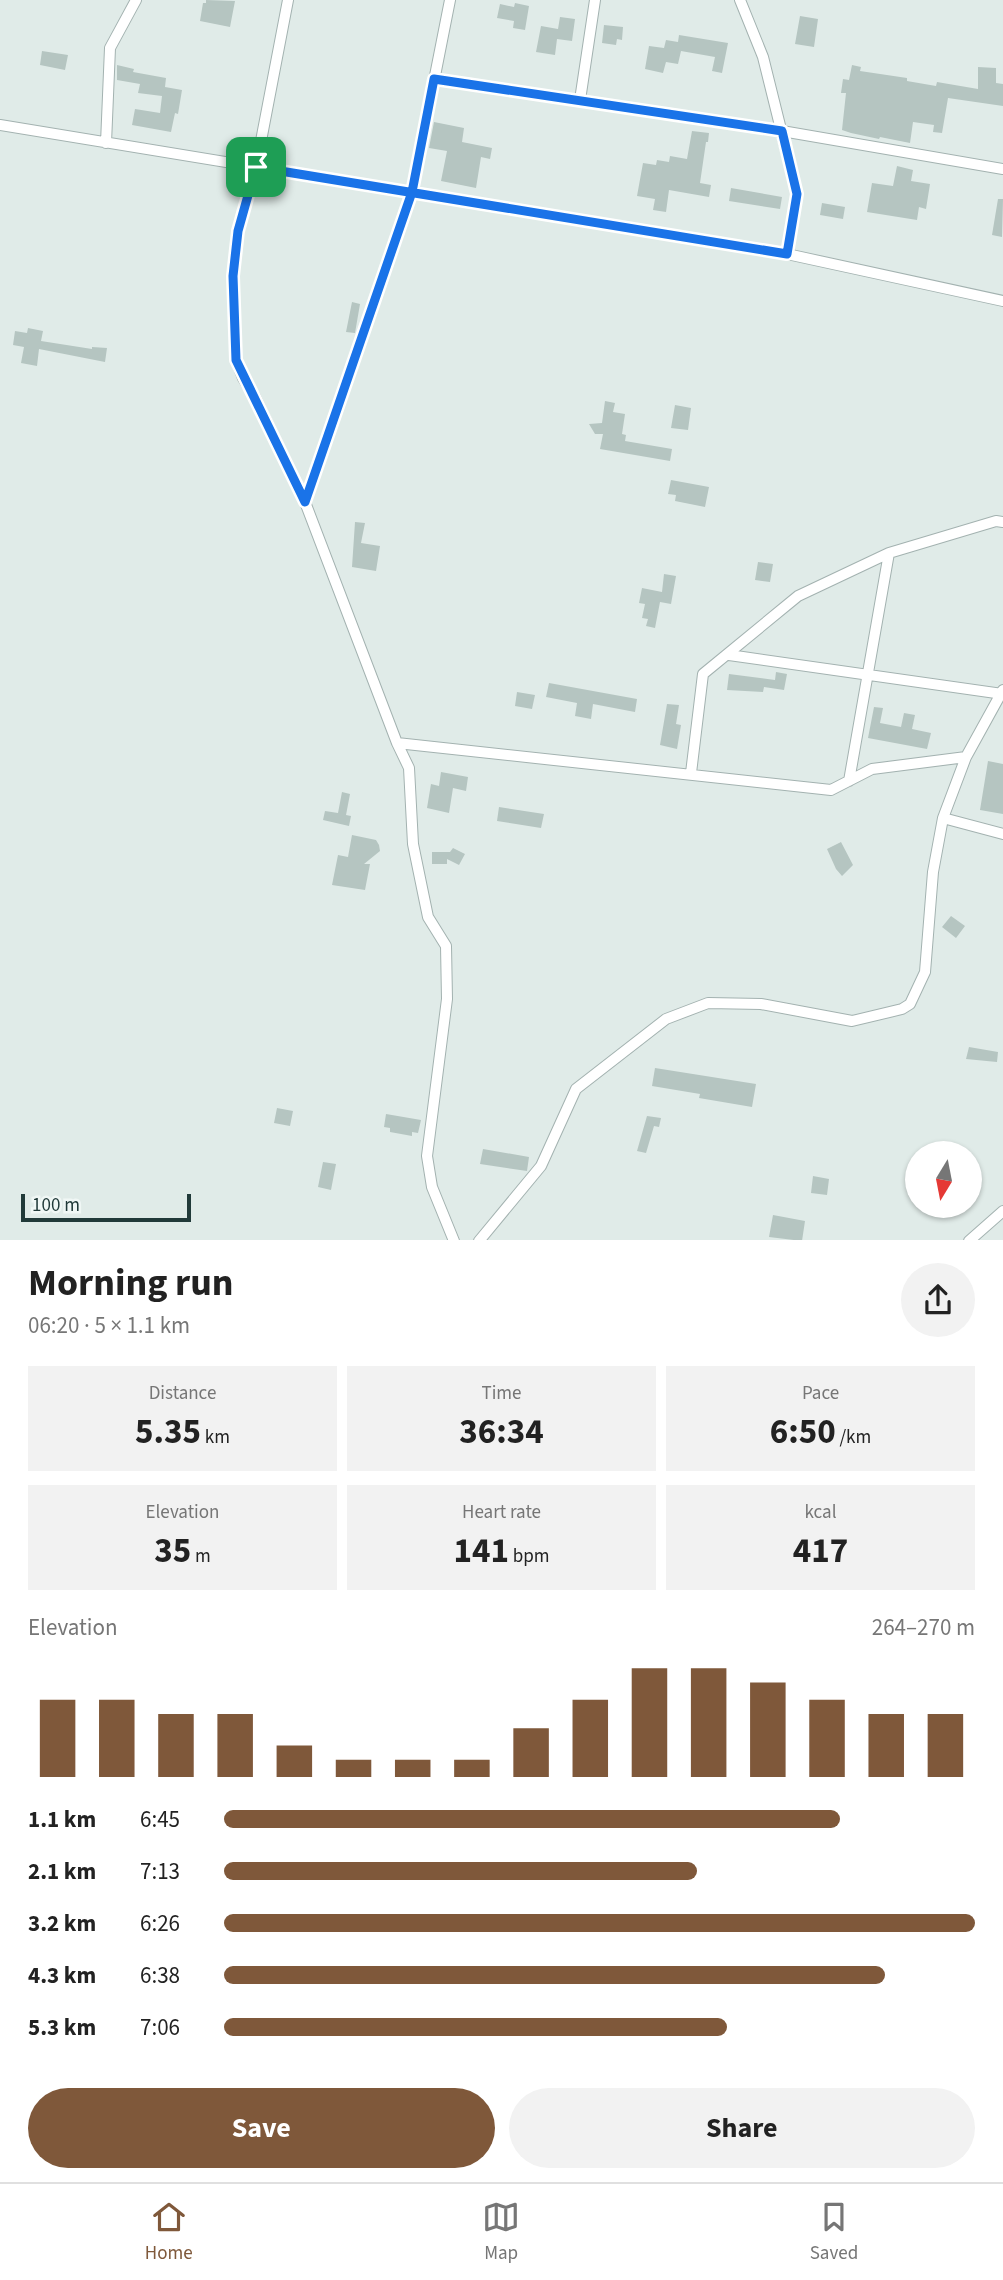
<!DOCTYPE html>
<html lang="en">
<head>
<meta charset="utf-8">
<style>
	:root { --surface:#fff; --page:#f2f2f2; --text:#222; --muted:#767676; --line:#e0e0e0; --accent:#7f583a }
	body { margin:0; font-family:"Source Sans 3",sans-serif; background:var(--page); color:var(--text); height:100vh; display:flex; flex-direction:column; font-size:26px; white-space:nowrap }
	* { box-sizing:border-box; margin:0 }
	p { font-size:23px; color:var(--muted) }
	.icon { flex:none; width:38px; height:38px; fill:none; stroke:currentColor; stroke-width:2; stroke-linecap:round; stroke-linejoin:round }
	.map { position:relative; height:1240px; overflow:hidden }
	.sheet { display:flex; flex-direction:column; background:var(--surface); flex:1 }
	.sheet>* { flex:none }
	.needle { width:46px; rotate:190deg }
	.tools { position:absolute; left:905px; top:1141px; display:grid; gap:14px }
	.tools a { display:grid; place-items:center; width:77px; height:77px; border-radius:50%; background:var(--surface); box-shadow:0 2px 5px #0004; font-size:35px }
	.scale { position:absolute; left:21px; bottom:18px; width:170px; box-sizing:border-box; padding-left:7px; border:4px solid #213a39; border-top:0; font-size:19px; line-height:24px; white-space:nowrap; color:#213a39; -webkit-text-stroke:5px #f0f7f5; paint-order:stroke }
	.pin { position:absolute; display:grid; place-items:center; width:60px; height:60px; color:#fff; margin:-30px; border-radius:14px; box-shadow:0 4px 10px #0006 }
	.round { display:grid; place-items:center; flex:none; width:74px; height:74px; border-radius:37px; background:var(--page) }
	.head { display:flex; align-items:center; justify-content:space-between; height:119px; padding:0 28px }
	h1 { font-size:38px; font-weight:700; line-height:52px }
	.figures { display:grid; grid-template-columns:repeat(3,1fr); gap:10px; height:119px; padding:7px 28px }
	.figures div { display:grid; align-content:center; border-radius:0px; background:var(--page); text-align:center }
	.figures b { font-size:35px; font-weight:700 }
	.figures small { font-size:19px; font-weight:400 }
	.figures p { font-size:19px }
	.chart { height:196px; padding:14px 28px }
	.chart p { display:flex; justify-content:space-between }
	.chart svg { width:100%; height:126px; margin-top:7px; stroke:var(--accent); stroke-width:6 }
	.action { display:flex; gap:14px; margin-top:auto; padding:14px 28px }
	.action a { flex:1; height:80px; border-radius:42px; background:var(--accent); color:#fff; font-size:28px; font-weight:700; line-height:80px; text-align:center }
	.action a+a { background:var(--page); color:var(--text) }
	ul { padding:0 28px; list-style:none; font-size:23px }
	li { display:grid; grid-template-columns:112px 84px 1fr; align-items:center; height:52px }
	li i { height:18px; border-radius:9px; background:var(--accent) }
	.dock { display:flex; justify-content:space-around; align-items:center; height:98px; border-top:2px solid var(--line); background:var(--surface); font-size:19px; color:var(--muted) }
	.dock a { display:grid; justify-items:center; gap:4px }
	.dock .active { color:var(--accent) }
	.map>svg:first-child { display:block }
	.building { fill:#b5c5c1 }
	.lines { fill:none; stroke-linecap:round; stroke-linejoin:round }
	.street-casing { stroke:#a3b2b0; stroke-width:12 }
	.street { stroke:#fff; stroke-width:10 }
	.route-casing { stroke:#fff; stroke-width:14 }
	.route { stroke:#1a73e8; stroke-width:9 }
</style>
</head>
<body>
<div class="map">
<svg width="1003" height="1241" viewBox="0 0 1003 1241">
	<rect width="100%" height="100%" fill="#e0ebe8"/>
	<path class="building" d="M206,0l29,1 -5,26 -30,-6 3,-18h3z
		M515,3l14,3 -4,24 -12,-2 1,-7 -17,-3 3,-14 14,3z
		M800,16l18,3 -4,28 -19,-3z
		M560,17l15,2 -3,22 -15,-2 -2,16 -19,-3 5,-26 17,3z
		M604,25l19,2 -1,13 -5,-1 -1,6 -14,-2z
		M679,35l49,8 -6,30 -10,-2 3,-14 -34,-6 -3,13 -12,-2 -3,11 -18,-4 4,-23 15,2 2,-8 12,2z
		M42,51l26,4 -3,15 -25,-5z
		M117,65l17,4 -1,3 33,6 -1,9 17,3 -4,24 -3,-1 -4,19 -39,-7 3,-16 25,4 2,-17 -24,-3 2,-9 -23,-4z
		M852,65l9,2 -1,4 47,7v3l29,5 1,-4 41,7v-22l18,1v15l7,1v22l-55,-8 -6,35 -9,-1 1,-7 -21,-3 -3,21 -30,-6 -1,2 -28,-6 -9,-3 4,-37h-5l2,-14 6,1z
		M434,122l30,6 -2,14 30,6 -2,11 -9,-2 -5,31 -35,-7 6,-30 -18,-3z
		M692,131l17,2 -1,9h-2l-6,41 11,2 -2,12 -40,-7 -3,22 -13,-2 2,-11 -18,-3 6,-33 13,2 1,-5 12,2 1,-6 17,3z
		M897,166l16,4 -2,11 19,3 -4,25 -7,-2 -2,13 -50,-8 5,-29 21,3z
		M731,188l51,9 -2,12 -51,-8z
		M998,199h5l-1,38 -10,-2z
		M822,203l23,4 -2,12 -23,-4z
		M352,302l8,2 -5,29 -9,-1z
		M28,328l15,3 -2,10 51,8v-2l15,1 -2,14 -66,-13 -2,17 -16,-3 3,-16 -11,-2 2,-14 12,2z
		M605,401l10,2 -2,9 12,2 -3,20 4,1 -1,6 47,8 -2,12 -70,-12 3,-15h-8l-6,-10 13,-1z
		M675,405l16,3 -3,22 -17,-2z
		M671,480l38,7 -4,20 -30,-6 1,-6 -8,-1z
		M355,522l10,1 -4,20 19,3 -4,25 -24,-4z
		M758,562l15,2 -3,18 -15,-2z
		M664,574l12,2 -5,28 -11,-2 -5,26 -9,-2 2,-7 -6,-1 3,-14 -6,-1 3,-15 20,4z
		M776,672l11,2 -3,16 -20,-3 -1,5 -36,-2 2,-16 46,6z
		M549,683l88,16 -2,13 -42,-8 -2,15 -16,-3 2,-13 -31,-6z
		M517,692l18,3 -3,14 -17,-3z
		M667,704l12,1 -3,19 5,1 -4,24 -17,-4z
		M874,707l9,1 -3,15 21,4 3,-14 11,2 -3,14 19,4 -4,16 -59,-11z
		M988,761l15,3v50l-23,-4z
		M441,772l27,5 -2,14 -13,-3 -4,25 -22,-5 4,-24 8,2z
		M342,792l8,2 -4,21 5,1 -2,10 -26,-6 2,-9 13,2z
		M499,807l45,7 -3,14 -44,-7z
		M352,835l24,5 3,5 1,6 -16,13h6l-5,26 -33,-5 6,-30 10,2z
		M841,842l12,23 -11,11 -6,-7 -9,-20z
		M453,848l12,6 -6,11 -12,-6v5h-15v-12h18z
		M951,916l14,10 -9,12 -14,-11z
		M969,1047l29,5 -1,10 -31,-3z
		M655,1068l101,16 -4,23 -53,-9 1,-4 -48,-8z
		M277,1108l16,3 -3,15 -16,-3z
		M386,1114l35,6 -3,13 -6,-1v4l-22,-4v-4l-6,-1z
		M647,1116l14,2 -2,9 -5,-1 -8,27 -9,-2z
		M483,1149l46,8 -2,14 -47,-7z
		M323,1162l13,2 -5,26 -13,-3z
		M813,1176l16,3 -2,16 -16,-2z
		M773,1215l32,6 -3,20 -33,-4z"/>
	<g class="lines">
		<g class="street-casing">
			<path id="street" d="M288,0l-32,167 -18,64 -5,45 3,84 7,18 12,19 50,105 92,241 12,25 4,76 15,73 18,29 1,53 -20,157 5,31 22,54
				M740,0l23,57 34,137 -10,60
				M434,79l348,52 221,38
				M580,100l15,-100
				M0,125l787,129 216,47
				M106,143l4,-95 26,-48
				M305,502l107,-310 38,-192
				M729,655l274,39
				M397,743l434,47 41,-21 94,-12
				M691,773l12,-99 95,-78 91,-43 107,-32 7,1
				M849,781l40,-228
				M943,818l60,16
				M479,1241l62,-75 35,-77 90,-70 42,-16 53,1 91,17 50,-12 8,-5 15,-32 8,-100 10,-54 23,-61 37,-67
				M969,1241l34,-30"/>
		</g>
		<use href="#street" class="street"/>
	</g>
	<g class="lines">
		<g class="route-casing">
			<path id="route" d="M256,167l-18,64 -5,45 3,84 69,142 107,-310 22,-113 348,52 15,63 -10,60 -531,-87"/>
		</g>
		<use href="#route" class="route"/>
	</g>
</svg>
<div class="tools">
<a><svg class="needle" viewBox="-14 -14 28 28"><path d="M0-13l5 13h-10z" fill="#e53935"/><path d="M0 13l5-13h-10z" fill="#767676"/></svg></a>
</div>
<div class="scale">100 m</div>
<div class="pin" style="left:256px;top:167px;background:#1e9e55"><svg class="icon" aria-label="arrive" viewBox="0 0 24 24"><path d="M6 21V4h12l-3 4 3 4H6"/></svg></div>
</div>
<section class="sheet">
<div class="head"><div><h1>Morning run</h1><p>06:20 · 5 × 1.1 km</p></div><a class="round"><svg class="icon" aria-label="share" viewBox="0 0 24 24"><path d="M12 15V3M7 8l5-5 5 5M5 13v7h14v-7"/></svg></a></div>
<div class="figures">
<div><p>Distance</p><b>5.35<small> km</small></b></div>
<div><p>Time</p><b>36:34</b></div>
<div><p>Pace</p><b>6:50<small> /km</small></b></div>
</div>
<div class="figures">
<div><p>Elevation</p><b>35<small> m</small></b></div>
<div><p>Heart rate</p><b>141<small> bpm</small></b></div>
<div><p>kcal</p><b>417</b></div>
</div>
<div class="chart"><p><span>Elevation</span>264–270 m</p>
<svg viewBox="0 0 160 44" preserveAspectRatio="none"><path d="M5 44V17M15 44V17M25 44V22M35 44V22M45 44V33M55 44V38M65 44V38M75 44V38M85 44V27M95 44V17M105 44V6M115 44V6M125 44V11M135 44V17M145 44V22M155 44V22"/></svg>
</div>
<ul>
<li><b>1.1 km</b>6:45<i style="width:82%"></i></li>
<li><b>2.1 km</b>7:13<i style="width:63%"></i></li>
<li><b>3.2 km</b>6:26<i style="width:100%"></i></li>
<li><b>4.3 km</b>6:38<i style="width:88%"></i></li>
<li><b>5.3 km</b>7:06<i style="width:67%"></i></li>
</ul>
<div class="action"><a>Save</a><a>Share</a></div>
</section>
<nav class="dock">
<a class="active"><svg class="icon" aria-label="home" viewBox="0 0 24 24"><path d="M3 11l9-7 9 7M6 9v11h12V9"/></svg>Home</a>
<a><svg class="icon" aria-label="map" viewBox="0 0 24 24"><path d="M3 6l6-2 6 2 6-2v14l-6 2-6-2-6 2zM9 4v14M15 6v14"/></svg>Map</a>
<a><svg class="icon" aria-label="saved" viewBox="0 0 24 24"><path d="M7 4h10v16l-5-4-5 4z"/></svg>Saved</a>
</nav>
</body>
</html>
